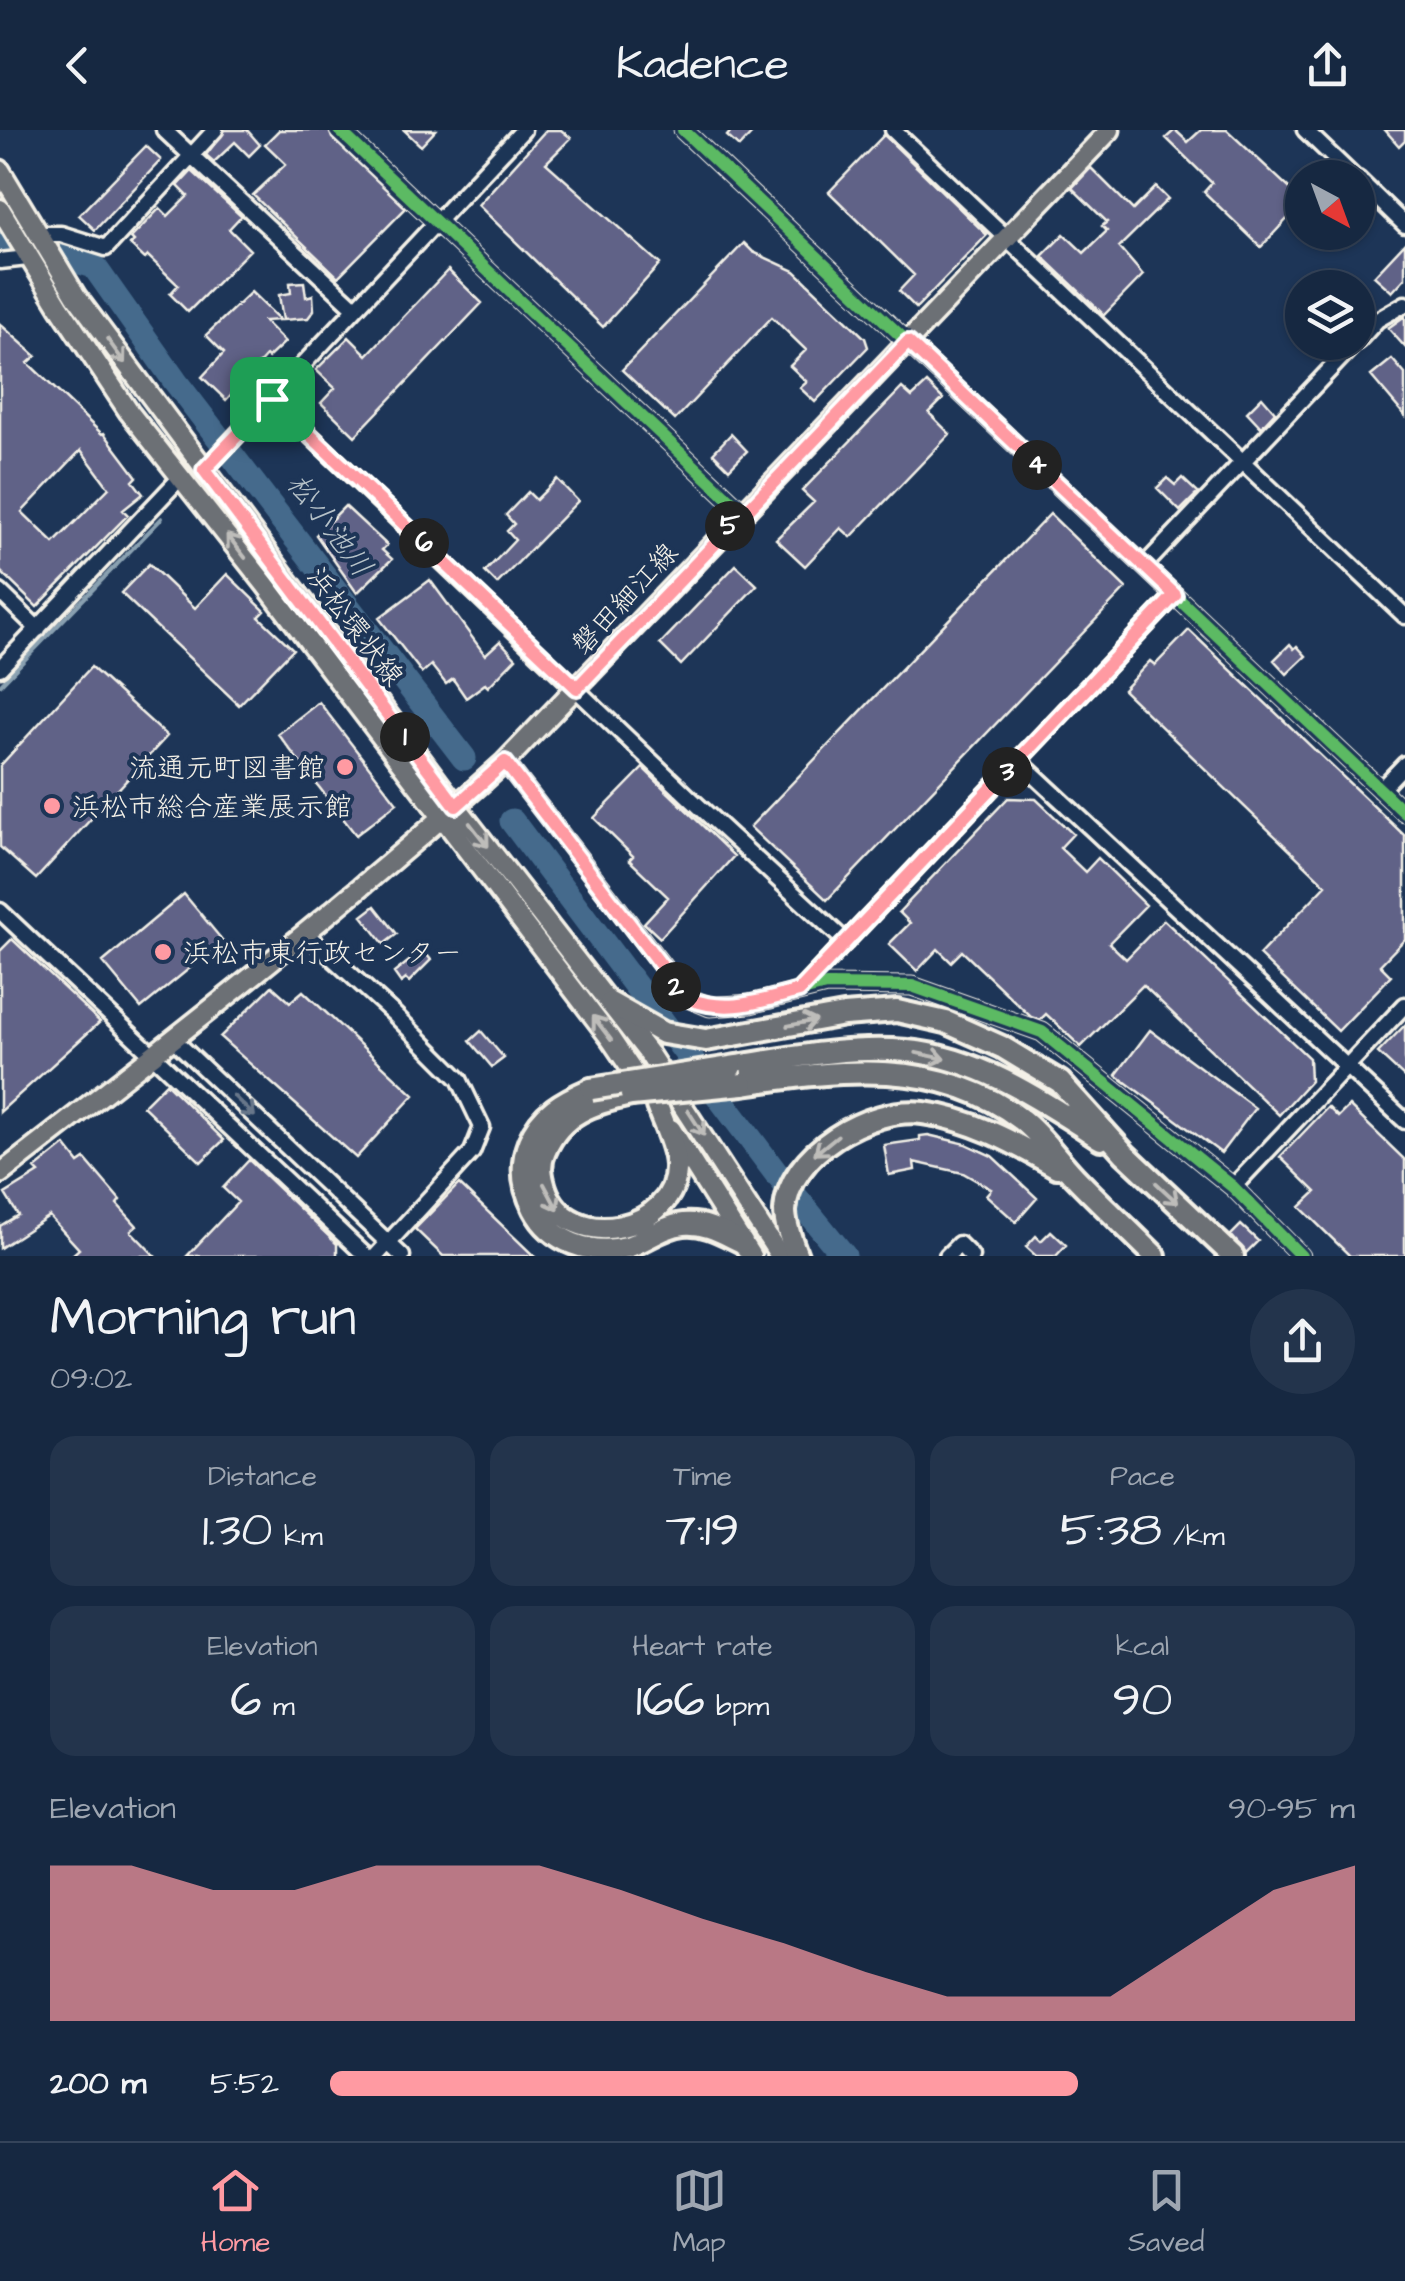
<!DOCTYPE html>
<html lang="en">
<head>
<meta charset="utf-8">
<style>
	:root { --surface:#162841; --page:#23344c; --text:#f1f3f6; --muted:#9ea6b1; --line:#35445a; --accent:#ff9aa2 }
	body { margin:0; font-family:"Architects Daughter","Klee One",sans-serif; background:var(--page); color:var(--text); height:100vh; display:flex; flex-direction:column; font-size:38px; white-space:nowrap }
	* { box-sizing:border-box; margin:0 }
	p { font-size:32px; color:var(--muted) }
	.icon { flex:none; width:55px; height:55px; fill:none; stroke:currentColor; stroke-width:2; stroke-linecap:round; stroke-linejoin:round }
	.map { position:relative; height:1126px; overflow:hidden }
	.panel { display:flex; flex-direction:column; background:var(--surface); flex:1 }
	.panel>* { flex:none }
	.needle { width:65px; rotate:139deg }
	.controls { position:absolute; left:1285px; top:30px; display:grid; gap:20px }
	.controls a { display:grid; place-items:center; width:90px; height:90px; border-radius:50%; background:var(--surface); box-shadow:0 2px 8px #0004,0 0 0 2px var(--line); font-size:50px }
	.pin { position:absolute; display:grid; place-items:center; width:85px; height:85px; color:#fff; margin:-42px; border-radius:20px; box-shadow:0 5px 15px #0006 }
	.km { position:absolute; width:50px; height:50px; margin:-25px; border-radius:50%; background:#222; color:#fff; font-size:28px; line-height:50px; text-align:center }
	.round { display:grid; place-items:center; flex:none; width:105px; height:105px; border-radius:52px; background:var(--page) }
	.overview { display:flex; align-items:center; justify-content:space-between; height:170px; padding:0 50px }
	h1 { font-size:55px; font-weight:600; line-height:75px }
	.metrics { display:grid; grid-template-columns:repeat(3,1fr); gap:15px; height:170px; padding:10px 50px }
	.metrics div { display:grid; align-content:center; border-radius:25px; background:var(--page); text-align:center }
	.metrics b { font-size:50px; font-weight:600 }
	.metrics small { font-size:28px; font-weight:400 }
	.metrics p { font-size:28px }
	.chart { height:280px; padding:20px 50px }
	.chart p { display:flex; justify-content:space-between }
	.chart svg { width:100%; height:180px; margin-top:10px; fill:var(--accent); opacity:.7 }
	ul { padding:0 50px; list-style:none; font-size:32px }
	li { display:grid; grid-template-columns:160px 120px 1fr; align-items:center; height:75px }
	li i { height:25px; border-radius:12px; background:var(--accent) }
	header { display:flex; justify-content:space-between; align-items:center; height:130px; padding:0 50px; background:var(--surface); font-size:45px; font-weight:600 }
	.menu { display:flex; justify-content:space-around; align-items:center; height:140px; border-top:2px solid var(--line); background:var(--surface); font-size:28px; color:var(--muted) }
	.menu a { display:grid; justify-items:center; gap:5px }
	.menu .on { color:var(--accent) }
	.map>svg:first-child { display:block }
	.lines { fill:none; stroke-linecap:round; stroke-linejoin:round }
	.stream { stroke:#8aa1b1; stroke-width:4 }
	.river { stroke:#446b8c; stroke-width:25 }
	.building { fill:#606287; stroke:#f4f1e8; stroke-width:2.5; fill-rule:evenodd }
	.minor-casing { stroke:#f4f1e8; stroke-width:21 }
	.major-casing { stroke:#f4f1e8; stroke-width:25 }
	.highway-casing { stroke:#f4f1e8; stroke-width:28 }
	.minor { stroke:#1d3557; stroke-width:14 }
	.major { stroke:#6c6f75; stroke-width:18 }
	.highway { stroke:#6c6f75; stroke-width:20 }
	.highway-bridge-casing { stroke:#f4f1e8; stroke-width:28; stroke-linecap:butt }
	.highway-bridge { stroke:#6c6f75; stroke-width:20 }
	.cycleway-casing { stroke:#1d3557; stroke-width:19 }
	.cycleway { stroke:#5cba63; stroke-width:12 }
	.oneway { stroke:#bebdba }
	.oneway2 { stroke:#68778a }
	.route-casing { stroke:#fff; stroke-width:20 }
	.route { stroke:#ff9aa2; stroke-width:12 }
	.poi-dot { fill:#ff9aa2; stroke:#1d3557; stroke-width:4 }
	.labels { text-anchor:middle; stroke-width:8; stroke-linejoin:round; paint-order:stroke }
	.street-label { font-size:28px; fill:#f4f1e8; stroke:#1d3557 }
	.poi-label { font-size:28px; fill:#f4f1e8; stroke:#1d3557; text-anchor:start }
	.water-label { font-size:30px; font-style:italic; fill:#b6c2c8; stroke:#1d3557 }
</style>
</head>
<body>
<header><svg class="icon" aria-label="back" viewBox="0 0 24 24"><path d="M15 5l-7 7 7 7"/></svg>Kadence<svg class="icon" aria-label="share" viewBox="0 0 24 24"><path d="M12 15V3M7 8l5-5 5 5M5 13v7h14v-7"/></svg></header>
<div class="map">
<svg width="1405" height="1126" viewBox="0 0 1405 1126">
	<rect width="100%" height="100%" fill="#1d3557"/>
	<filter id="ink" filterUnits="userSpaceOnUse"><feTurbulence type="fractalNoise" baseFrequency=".01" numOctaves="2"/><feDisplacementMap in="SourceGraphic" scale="20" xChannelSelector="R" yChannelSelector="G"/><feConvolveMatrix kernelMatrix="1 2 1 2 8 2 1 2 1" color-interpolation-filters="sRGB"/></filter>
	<g filter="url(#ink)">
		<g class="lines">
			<path class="stream" d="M0,555l162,-167"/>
			<path class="river" d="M0,109l94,27 81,115 289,377
				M512,691l264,352 68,83"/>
		</g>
		<path class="building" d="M225,0h22l13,15 -11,11 -14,-14 -21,20 -8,-7z
			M279,0h50l3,8 74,70 -68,69 -85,-82 33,-31 -21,-20z
			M404,0h32l-15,16z
			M546,0h15l10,8 -25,25 114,101 -57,63 -125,-122z
			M732,0h23l-16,17 -12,-11z
			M1175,0l13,12 13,-12h26l75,70v3l-41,44 -57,-55 8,-9 -46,-45z
			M1385,0h20v10l-6,6z
			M884,5l103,100 -71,73 -17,-17 15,-16 -85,-83z
			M146,16l15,14 -66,70 -16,-15z
			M1091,38l42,42 23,-23 12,12 -49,48 24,28 -39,40 -62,-59 22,-22 20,19 23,-22 -5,-5 5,-4 -35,-34z
			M192,41l49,45 -12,13 21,21 -62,62 -18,-18 8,-9 -30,-29 -3,3 -15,-14 4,-4 -3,-3 29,-30 8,8 20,-20 -10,-10z
			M744,113l9,9 42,19 70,67 3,9 -53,55 -15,-14 7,-6 -17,-16 16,-16 -34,-33 -97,103 -53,-50z
			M1405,113v35l-13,14 -18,-16z
			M448,140l34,33 -127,133 -34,-33 14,-15 -19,-18 33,-33 18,18z
			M304,152l2,15 7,-2 1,15 -6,8 -25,2 -4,-25 12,-2 -1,-10z
			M251,162l29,28 -16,1 21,21 -17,16 -2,-2 -40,44 -24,-23 22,-24 -18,-18z
			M1405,186v31l-17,-19z
			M0,194l36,32 -8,7 74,71 2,-1 33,44 -4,4 10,13 -20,16 5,5 -91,92 -37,-36zM81,320l28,38 -55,55 -32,-31z
			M1392,229l13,15v42l-34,-40z
			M927,253l16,16 -14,14 21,21 -99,103 -10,-9 -36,38 -29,-27 38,-37 -12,-11 100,-103 10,9z
			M1262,267l13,15 -14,15 -14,-15z
			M731,304l16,17 -18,18 -16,-16z
			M1167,348l8,7 7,-7 16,15 -18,18 -23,-23z
			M557,349l21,22 -81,83 -12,-12 30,-32 -8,-9 7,-7 -8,-9 22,-23 8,8z
			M345,376l42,39 -5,5 10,9 -35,34 -41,-58z
			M1050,384l76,74 -299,312 -77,-73z
			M149,434l46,44 32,-34 38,37 -6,6 34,32 -54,56 -118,-112z
			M736,435l21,20 -76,80 -21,-21z
			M430,450l55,75 15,-14 16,17 -28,29 -3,-3 -19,14 -13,-19 -7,5 -15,-19 -9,8 -43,-55z
			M1189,500l216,206v103l-25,26 11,11 -53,55 -79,-76 67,-70 -203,-195 27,-29 5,4z
			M1290,514l4,5 3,-3 9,10 -19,18 -13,-14z
			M91,537l76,69 -131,143 -36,-32v-81z
			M319,572l78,101 -41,32 -78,-101z
			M643,638l91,88 -74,82 -16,-15 24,-26 -39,-37 4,-4 -39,-38z
			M1008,668l28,1 37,35 -13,14 25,24 13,-14 48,47 -37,38 17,16 38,-39 145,138 1,23 -31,34 -136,-130 -62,62 -35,-33 -6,6 -9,-3 -69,-66 -11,11 -13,-13 -21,22 -28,-27 21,-21 -11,-11z
			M184,764l39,47 -82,67 -38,-46z
			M375,776l22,28 -13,10 -22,-28z
			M12,809l88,83 -100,90v-161z
			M423,820l8,10 -22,22 -3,-3 -5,4 -7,-10z
			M272,856l18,16 13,-11 111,104 -58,63 -136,-121z
			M1405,895v53l-27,-25z
			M1150,900l105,78 -34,45 -105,-78z
			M481,901l23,27 -12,9 -22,-26z
			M166,953l58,57 -23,22 -58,-56z
			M1349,976l56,54v96h-55l-50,-49 16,-15 -36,-35 48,-50 10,10z
			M928,1005l38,9 26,12 45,42 -21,24 -30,-27 5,-6 -28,-16 -49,-11 1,8 -26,5 -5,-30 36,-5v-4z
			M65,1015l14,18 6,-4 35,41 -3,4 20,22 -6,5 24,25h-84l8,-7 -30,-33 -49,32v-22l18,-11 -13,-21 34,-21 -4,-4z
			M249,1030l88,84v12h-150l51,-54 -15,-14z
			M459,1054l75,72h-91l-28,-27z
			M1241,1095l17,16 -12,12 -15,-18z
			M1051,1101l15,14 -10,11h-20l-10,-9 10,-11 5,5z"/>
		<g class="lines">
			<g class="minor-casing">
				<path id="minor" d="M164,0l191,178
					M339,0l404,382
					M683,0l722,683
					M893,0l512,486
					M1305,0l50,48
					M1358,49l47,46
					M37,104h24l45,14 109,-118
					M0,131l28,-3
					M1358,211l19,-21 28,-16
					M272,269l419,400 155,143
					M204,340l319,-340
					M1144,436l212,-224
					M0,462l38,37
					M0,538l181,-191
					M1018,630l387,361
					M505,632l181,235 24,10 40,-3 76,-19 86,1 130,46 191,155 68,69
					M1380,660l25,-26
					M0,781l366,345
					M304,802l89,81 66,66 23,48 -10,25 -96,104
					M800,860l375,-395
					M173,909l229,217
					M1233,1057l172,-182
					M947,1126l12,-12 12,12"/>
			</g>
			<g class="major-casing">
				<path id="major" d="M0,40l76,126 380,510 193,248 131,202
					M0,79l59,97 70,106 136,172 345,454 36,53
					M671,999l80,127
					M0,1044c172,-133 344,-267 505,-412l605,-632"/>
			</g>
			<g class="highway-casing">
				<path id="highway" d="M610,873l53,30 43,7 138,-25 53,-4 49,11 56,25 58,35 65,72 108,102
					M731,937c58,-9 116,-21 176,-16 71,6 136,50 194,88
					M743,954c96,-14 197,-27 279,36 19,15 35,38 52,56 26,27 54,53 81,80
					M591,959c-28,12 -50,24 -62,53 -9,23 -6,46 5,67 17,33 57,47 93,38 19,-6 36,-21 57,-23 21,-2 39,9 58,18
					M631,965c-38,8 -70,18 -86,56 -6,13 -4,24 0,37 23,68 134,42 131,-23 -1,-19 -12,-40 -19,-59
					M797,1126c-5,-14 -12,-30 -12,-45 3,-58 85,-105 138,-98 49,6 92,30 134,54"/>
			</g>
			<use href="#minor" class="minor"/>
			<use href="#major" class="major"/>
			<use href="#highway" class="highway"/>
			<g class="highway-bridge-casing">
				<path id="highway-bridge" d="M591,959l140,-22
					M631,965l112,-11"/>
			</g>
			<use href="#highway-bridge" class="highway-bridge"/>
			<g class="cycleway-casing">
				<path id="cycleway" d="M339,0l404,382
					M683,0l722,683
					M505,632l181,235 24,10 40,-3 76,-19 86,1 130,46 191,155 68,69"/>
			</g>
			<use href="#cycleway" class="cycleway"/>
		</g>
		<defs><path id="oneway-shaft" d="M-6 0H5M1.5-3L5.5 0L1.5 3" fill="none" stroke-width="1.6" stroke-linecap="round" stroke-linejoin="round" transform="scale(2.5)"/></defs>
		<g class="oneway">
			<use href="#oneway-shaft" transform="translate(116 221) rotate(54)"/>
			<use href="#oneway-shaft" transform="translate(236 416) rotate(-128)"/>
			<use href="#oneway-shaft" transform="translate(479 705) rotate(52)"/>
			<use href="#oneway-shaft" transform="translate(802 893) rotate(-11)"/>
			<use href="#oneway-shaft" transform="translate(602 898) rotate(-127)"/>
			<use href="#oneway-shaft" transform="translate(931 926) rotate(12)"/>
			<use href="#oneway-shaft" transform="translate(696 993) rotate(57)"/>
			<use href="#oneway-shaft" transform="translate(826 1015) rotate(141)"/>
			<use href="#oneway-shaft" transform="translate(1167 1063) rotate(43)"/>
			<use href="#oneway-shaft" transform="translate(551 1067) rotate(62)"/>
		</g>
		<use class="oneway2" href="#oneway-shaft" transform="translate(244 976) rotate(44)"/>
	</g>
	<g class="lines" filter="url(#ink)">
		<g class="route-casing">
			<path id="route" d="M908,212l267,253 -376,396c-42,11 -71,23 -113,7l-181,-236 -49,44 -252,-336 68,-71 305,289z"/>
		</g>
		<use href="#route" class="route"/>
	</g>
	<g class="poi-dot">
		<circle cx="345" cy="637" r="10"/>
		<circle cx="52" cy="676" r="10"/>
		<circle cx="163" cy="822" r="10"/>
	</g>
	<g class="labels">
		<g class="street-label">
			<text transform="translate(624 468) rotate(-47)" y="10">磐田細江線</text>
			<text transform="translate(356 496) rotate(53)" y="10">浜松環状線</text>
		</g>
		<g class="poi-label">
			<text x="325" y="647" text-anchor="end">流通元町図書館</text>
			<text x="72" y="686">浜松市総合産業展示館</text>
			<text x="183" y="832">浜松市東行政センター</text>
		</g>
		<g class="water-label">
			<text transform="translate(330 395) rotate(53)" y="10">松小池川</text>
		</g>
	</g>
</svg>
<div class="controls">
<a><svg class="needle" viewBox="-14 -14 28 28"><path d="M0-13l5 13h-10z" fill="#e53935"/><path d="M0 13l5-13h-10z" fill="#9ea6b1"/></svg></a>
<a><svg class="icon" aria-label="layers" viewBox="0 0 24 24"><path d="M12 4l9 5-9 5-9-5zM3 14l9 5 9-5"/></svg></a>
</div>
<div class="pin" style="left:272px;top:269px;background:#1e9e55"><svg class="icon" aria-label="arrive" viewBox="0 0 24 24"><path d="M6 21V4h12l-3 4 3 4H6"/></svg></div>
<b class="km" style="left:405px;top:607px">1</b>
<b class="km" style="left:676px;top:857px">2</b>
<b class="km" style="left:1007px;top:642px">3</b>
<b class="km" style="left:1037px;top:335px">4</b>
<b class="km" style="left:730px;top:396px">5</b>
<b class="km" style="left:424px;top:413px">6</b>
</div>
<section class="panel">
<div class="overview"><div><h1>Morning run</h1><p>09:02</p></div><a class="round"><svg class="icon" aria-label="share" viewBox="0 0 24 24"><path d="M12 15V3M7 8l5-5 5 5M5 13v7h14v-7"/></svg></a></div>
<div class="metrics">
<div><p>Distance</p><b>1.30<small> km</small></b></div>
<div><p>Time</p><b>7:19</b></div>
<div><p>Pace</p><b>5:38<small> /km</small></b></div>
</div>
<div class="metrics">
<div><p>Elevation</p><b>6<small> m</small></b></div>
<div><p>Heart rate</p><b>166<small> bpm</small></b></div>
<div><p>kcal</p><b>90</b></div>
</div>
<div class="chart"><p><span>Elevation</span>90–95 m</p>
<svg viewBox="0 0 160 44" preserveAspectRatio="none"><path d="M0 44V6L10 6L20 12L30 12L40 6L50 6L60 6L70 12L80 19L90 25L100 32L110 38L120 38L130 38L140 25L150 12L160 6V44z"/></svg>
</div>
<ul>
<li><b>200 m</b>5:52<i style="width:73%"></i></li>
</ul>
</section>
<nav class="menu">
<a class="on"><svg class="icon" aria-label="home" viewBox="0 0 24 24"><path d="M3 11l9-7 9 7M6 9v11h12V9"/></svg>Home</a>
<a><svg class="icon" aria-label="map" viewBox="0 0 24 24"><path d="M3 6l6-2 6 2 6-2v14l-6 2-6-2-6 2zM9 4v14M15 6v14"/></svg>Map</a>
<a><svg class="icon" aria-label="saved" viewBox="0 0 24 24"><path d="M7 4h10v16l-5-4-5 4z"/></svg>Saved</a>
</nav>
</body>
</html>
